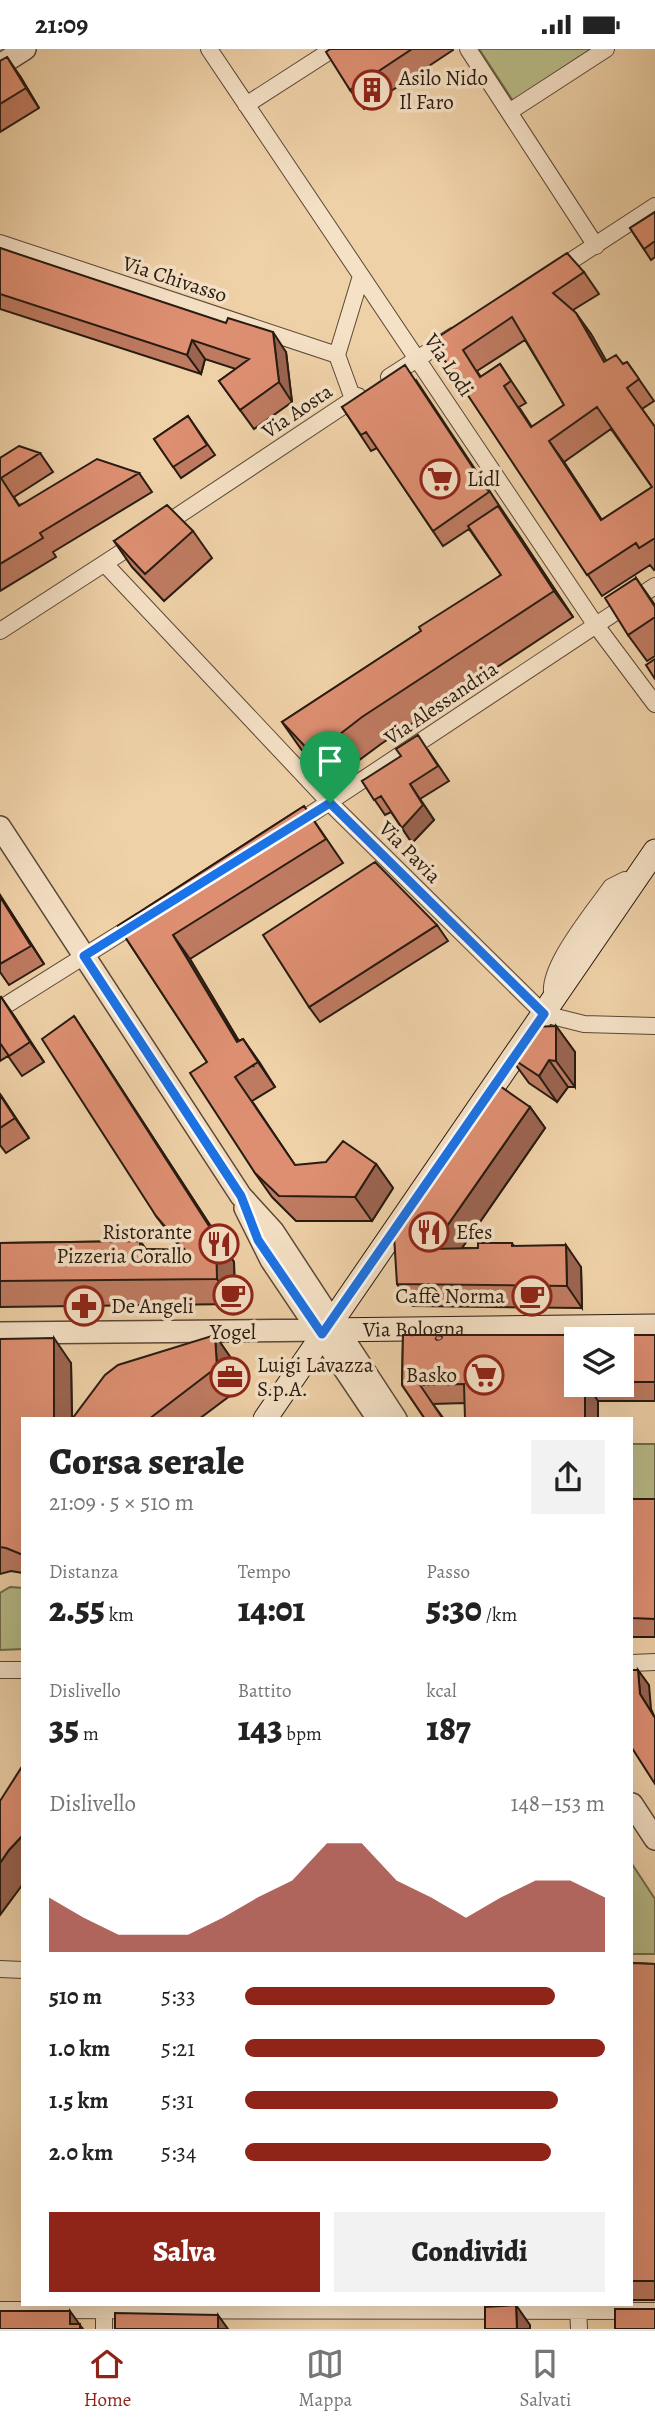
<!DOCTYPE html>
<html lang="it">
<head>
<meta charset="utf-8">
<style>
	:root { --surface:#fff; --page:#f2f2f2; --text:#222; --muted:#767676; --line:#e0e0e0; --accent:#8f2418 }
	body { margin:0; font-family:Alegreya,serif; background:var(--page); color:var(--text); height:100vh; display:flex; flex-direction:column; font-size:26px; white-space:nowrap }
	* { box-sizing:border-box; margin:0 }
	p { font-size:23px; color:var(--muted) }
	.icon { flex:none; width:38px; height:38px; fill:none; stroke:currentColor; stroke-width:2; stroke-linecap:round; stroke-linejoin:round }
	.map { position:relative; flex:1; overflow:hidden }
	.details { position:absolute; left:21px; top:1368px; width:612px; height:889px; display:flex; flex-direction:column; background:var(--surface); border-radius:0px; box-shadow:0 7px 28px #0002 }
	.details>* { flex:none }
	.tools { position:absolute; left:564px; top:1278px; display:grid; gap:14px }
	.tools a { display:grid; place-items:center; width:70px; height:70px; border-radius:0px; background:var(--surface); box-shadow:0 7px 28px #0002; font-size:35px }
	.pin { position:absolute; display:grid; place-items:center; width:60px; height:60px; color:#fff; margin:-72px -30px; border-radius:50% 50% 50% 0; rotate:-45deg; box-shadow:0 0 7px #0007 }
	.pin .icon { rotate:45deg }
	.round { display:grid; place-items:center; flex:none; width:74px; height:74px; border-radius:0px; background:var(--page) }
	.summary { display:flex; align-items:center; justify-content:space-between; height:119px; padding:0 28px }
	h1 { font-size:38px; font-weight:800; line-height:52px }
	.metrics { display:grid; grid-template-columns:repeat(3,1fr); gap:10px; height:119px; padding:7px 28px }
	.metrics div { display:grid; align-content:center }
	.metrics b { font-size:35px; font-weight:800 }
	.metrics small { font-size:19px; font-weight:400 }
	.metrics p { font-size:19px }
	.chart { height:196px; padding:14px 28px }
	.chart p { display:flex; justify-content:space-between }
	.chart svg { width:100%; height:126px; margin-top:7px; fill:var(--accent); opacity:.7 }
	.cta { display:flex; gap:14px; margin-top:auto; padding:14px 28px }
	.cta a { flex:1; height:80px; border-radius:0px; background:var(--accent); color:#fff; font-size:28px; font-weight:800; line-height:80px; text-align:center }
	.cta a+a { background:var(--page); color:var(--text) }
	ul { padding:0 28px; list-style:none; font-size:23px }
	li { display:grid; grid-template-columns:112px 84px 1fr; align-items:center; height:52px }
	li i { height:18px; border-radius:9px; background:var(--accent) }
	.status { display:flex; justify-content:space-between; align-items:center; height:49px; padding:0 35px; background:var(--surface); direction:ltr }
	.status svg { height:19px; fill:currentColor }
	.dock { display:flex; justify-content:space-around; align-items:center; height:98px; border-top:2px solid var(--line); background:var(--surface); font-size:19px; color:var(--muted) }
	.dock a { display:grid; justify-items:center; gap:4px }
	.dock .current { color:var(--accent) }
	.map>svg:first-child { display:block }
	.green { fill:#b9bc88; stroke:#706c4c; stroke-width:2 }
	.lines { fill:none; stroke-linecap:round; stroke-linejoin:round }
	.minor-casing { stroke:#5a4837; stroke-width:18 }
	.tertiary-casing { stroke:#5a4837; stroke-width:24 }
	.secondary-casing { stroke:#281b11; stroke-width:25 }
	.minor { stroke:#f5e1c6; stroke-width:16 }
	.tertiary { stroke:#f5e1c6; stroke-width:21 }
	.secondary { stroke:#f5e1c6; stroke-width:23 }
	.wall { fill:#bf7b62; stroke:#281b11; stroke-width:2; fill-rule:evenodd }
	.shaded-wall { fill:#9b6450; stroke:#281b11; stroke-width:2 }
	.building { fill:#de8f72; stroke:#281b11; stroke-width:2; fill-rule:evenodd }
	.route-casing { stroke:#fff; stroke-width:14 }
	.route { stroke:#1a73e8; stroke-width:9 }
	.labels { text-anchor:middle; stroke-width:7; stroke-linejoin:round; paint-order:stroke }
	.poi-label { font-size:21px; fill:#281b11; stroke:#f5e1c6; text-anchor:start }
	.street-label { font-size:21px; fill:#281b11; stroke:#f5e1c6 }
</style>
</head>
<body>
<div class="status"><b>21:09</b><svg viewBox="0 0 49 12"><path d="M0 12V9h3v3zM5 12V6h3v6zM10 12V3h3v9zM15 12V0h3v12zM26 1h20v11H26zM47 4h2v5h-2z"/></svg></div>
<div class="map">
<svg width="655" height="2280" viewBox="0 0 655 2280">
	<rect width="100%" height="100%" fill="#efd1a8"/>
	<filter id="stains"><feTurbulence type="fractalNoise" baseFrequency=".00286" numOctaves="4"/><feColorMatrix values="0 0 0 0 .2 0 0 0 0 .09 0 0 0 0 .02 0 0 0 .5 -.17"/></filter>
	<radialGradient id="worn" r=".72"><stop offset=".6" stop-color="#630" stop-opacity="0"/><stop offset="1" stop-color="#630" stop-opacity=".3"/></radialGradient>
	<path class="green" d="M479,0h113l-79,52z
		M632,1395h23v74h-23z
		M10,1538l13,1v61l-23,1v-57z
		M632,1815l23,35v55h-23z"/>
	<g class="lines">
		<g class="minor-casing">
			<path id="minor" d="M209,0l386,575 60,80
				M468,0l128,197
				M246,56l87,-56
				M509,63l97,-63
				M0,194l337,112
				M554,223l101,-66
				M389,328l64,-41
				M353,350l-16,-44 24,-79
				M161,478l197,-131
				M105,515l225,239 214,211 40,10 71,2
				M0,582l139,-90
				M293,777l362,-240
				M554,950c-14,-24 42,-90 57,-112l14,-7 8,4
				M0,960l140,-88
				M632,1614l23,-1
				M0,1621h23
				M0,1920l23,1
				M104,2256v24
				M578,2256l1,24
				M0,2261l655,1"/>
		</g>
		<g class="tertiary-casing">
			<path id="tertiary" d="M0,16l25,-16
				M0,778l241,369 32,35 123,188
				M245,1159l26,52 107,159
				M0,1284l325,-3
				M632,1755l23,35"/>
		</g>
		<g class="secondary-casing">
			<g id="secondary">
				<path id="s1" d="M325,1281l330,-4"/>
				<path d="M265,1370l390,-568"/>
			</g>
		</g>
		<use href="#minor" class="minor"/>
		<use href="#tertiary" class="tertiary"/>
		<use href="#secondary" class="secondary"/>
	</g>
	<path class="wall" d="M330,0h123v1l-89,59 -14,-19z
		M0,12l20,15 19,32 -39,24z
		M655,163v45l-4,3 -21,-32z
		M0,199l286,104 6,50 -38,27 -35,-48 17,-12 -31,-10 -4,15 -201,-65z
		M584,223l15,22 -26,16 18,24 15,27 17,3 4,-2 27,39 -12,8 13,18v142l-1,1 -4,-5 -48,31 -170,-255zM525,291l39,65 -32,22 -13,-20 7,-4 -26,-39 -19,13 -4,-6zM611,380l41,58 -50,33 -38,-58z
		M416,331l157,237 -192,127 -50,37 -30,-32 -19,-27 139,-91 80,-56 -32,-46 -26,17 -66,-98 -6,3 -29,-44z
		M188,367l27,39 -34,23 -27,-39z
		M40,404l13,19 -39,25 5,8 120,-32 13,19 -99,60 3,5 -56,34v-133z
		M193,482l19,27 -48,43 -32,-34 -18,-26z
		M636,529l19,27v51l-8,5 -19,-26z
		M428,701l21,31 -29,18 14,21 -22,23 -21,-31 -6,3 -23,-34z
		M304,757l39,57 -153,96 49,82 4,-2 32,48 -23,14 43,64 81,-1 17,24 -21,33h-76l-24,-24 -17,-24 -48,-111 -89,-136z
		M0,846l44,69 -35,21 -9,-13z
		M437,876l11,16 -128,81 -11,-15z
		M1,948l43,65 -22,14 -14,-20 -8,5v-63z
		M556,977l19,26v35h-7l-11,15 -28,-19 -19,-26z
		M91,993l143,220 1,42 -235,3v-64l140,-2 6,8 36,1 -26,-34z
		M0,1045l29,44 -23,15 -6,-8z
		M530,1058l15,21 -83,120h16l34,-5 2,3 67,21 1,41 -170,-2 -15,-22z
		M215,1286l18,26 2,31 -36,27h-127z
		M403,1286h252v66h-57v18h-133v-16l-32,1 11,15h-19l-23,-34zM576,1290h45v45h-45z
		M0,1290l71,24 1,56h-49v154l-12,-2 -11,3z
		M632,1450h23v138h-23z
		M632,1914l23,1v336h-23z"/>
	<path class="shaded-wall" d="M7,8l13,19 19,32 -13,-20z
		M576,264l15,21 28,49 -15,-21z
		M273,283l13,20 6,50 -13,-20z
		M192,291l13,19 -4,15 -14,-19z
		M549,392l15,21 52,80 -15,-22z
		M498,457l19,26 56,85 -19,-26z
		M410,735l24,36 -22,23 -10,-15z
		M0,846l44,69 -44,-67z
		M173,886l17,24 64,108 -17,-25z
		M1,948l14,20 29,45 -14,-20z
		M74,967l17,26 143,220 1,42 -18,-25z
		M556,977l19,26v35l-19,-26z
		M243,990l17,24 15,24 -17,-25z
		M549,1011l19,27 -11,15 -18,-26z
		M0,1045l29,44 -14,-20z
		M530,1058l15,21 -99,143 -15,-22z
		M376,1115l17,24 -21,33 -17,-24z
		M140,1192l18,25 -18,-17z
		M566,1196l15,22 1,41 -15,-22z
		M215,1286l18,26 2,31 -18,-25z
		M54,1289l17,25 1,56h-18z
		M585,1335h2l11,17v18h-13z
		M638,1621l11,15 2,24 4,9 -15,-24z
		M23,1786v49l-23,31v-52l9,-13z
		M516,2256l14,20v4h-13z
		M70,2262l10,14 3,4h-9l-4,-5z
		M218,2266l10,14h-10z"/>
	<path class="building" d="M330,0h82l-62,41 -24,-38z
		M7,8l19,31 -26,16v-43z
		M655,163v29l-11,8 -14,-21z
		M0,199l226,75 2,-5 45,14 6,50 -39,28 -21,-29 30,-22 -57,-19 -5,15 -187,-61z
		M567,204l17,19 -31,21 23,20 28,49 12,-7 7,9 4,-2 12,17 -12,9 28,39v111l-16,10 -3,-5 -49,32 -155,-234zM512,268l52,88 -33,22 -27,-41 7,-5 -11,-17 -20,13 -17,-27zM597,358l55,80 -51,33 -52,-79z
		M405,316l84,127 -56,39 -67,-99 -5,3 -19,-28z
		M188,367l19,29 -34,22 -19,-28z
		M19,397l21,7 -39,25 18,28 78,-47 42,14 -99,60 3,5 -43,26v-106z
		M167,456l26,26 -48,43 -31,-33z
		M498,457l56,85 -192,126 -49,38 -31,-33 139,-91 -2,-4 82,-52 -33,-49z
		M636,529l19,29v10l-27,18 -23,-37z
		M655,610v20l-9,-14z
		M418,686l20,31 -28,18 13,21 -21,23 -21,-32 -7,4 -12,-19 39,-25 -5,-7z
		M304,757l22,33 -153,96 64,107 6,-3 15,23 -23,15 60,88 31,-3 17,-21 33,23 -21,33 -76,-1 -24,-23 -65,-100 17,-11 -89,-136z
		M375,813l62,63 -128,82 -46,-72z
		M0,848l31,49 -31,18z
		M1,948l29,45 -21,14 -9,-13v-45z
		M74,967l142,221 1,42 -217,2v-38l140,-2v8l45,1 -29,-34 -114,-177z
		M556,977v35l-7,-1 -10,16 -29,-19 21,-30z
		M497,1035l33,23 -99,142 47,-1v-5h34v3l54,-1 1,41 -170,-2 -3,-48z
		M0,1046l15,23 -15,10z
		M215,1286l2,32 -68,52h-77l33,-44 13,-10z
		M403,1286h252v47h-34v-43h-45v45h9v35h-120l-1,-35 -44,1 23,34h-18l-23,-34z
		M54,1289v81h-31v136l-17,-7 -6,-1v-208z
		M632,1450h23v120l-23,-1z
		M632,1621h6l2,24 15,24v66l-23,-36z
		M23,1716v70l-14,15 -9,13v-62z
		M632,1914l23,1v317h-23z
		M516,2256l1,24h-32v-22z
		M615,2260h40v20h-40z
		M0,2262h70v13h10v5h-80z
		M115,2264l103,2v14h-103z"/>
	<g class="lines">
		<g class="route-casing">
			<path id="route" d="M330,754l214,211 -222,320 -64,-94 -17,-44 -157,-240z"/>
		</g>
		<use href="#route" class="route"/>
	</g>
	<defs>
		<g id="building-ring" transform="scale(2.0125)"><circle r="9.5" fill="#f5e1c6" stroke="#8f2418" stroke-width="1.5"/><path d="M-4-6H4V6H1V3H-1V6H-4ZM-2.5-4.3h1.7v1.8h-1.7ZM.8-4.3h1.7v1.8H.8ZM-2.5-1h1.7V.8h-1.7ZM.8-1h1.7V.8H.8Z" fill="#8f2418"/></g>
		<g id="supermarket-ring" transform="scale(2.0125)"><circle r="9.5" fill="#f5e1c6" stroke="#8f2418" stroke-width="1.5"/><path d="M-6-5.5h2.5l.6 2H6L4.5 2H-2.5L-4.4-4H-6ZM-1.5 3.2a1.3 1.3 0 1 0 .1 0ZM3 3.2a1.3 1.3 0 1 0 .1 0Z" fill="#8f2418"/></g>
		<g id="restaurant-ring" transform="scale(2.0125)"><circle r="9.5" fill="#f5e1c6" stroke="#8f2418" stroke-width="1.5"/><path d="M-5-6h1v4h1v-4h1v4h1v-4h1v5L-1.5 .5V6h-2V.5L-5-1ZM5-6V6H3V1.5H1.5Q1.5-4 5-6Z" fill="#8f2418"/></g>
		<g id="cafe-ring" transform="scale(2.0125)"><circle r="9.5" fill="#f5e1c6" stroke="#8f2418" stroke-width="1.5"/><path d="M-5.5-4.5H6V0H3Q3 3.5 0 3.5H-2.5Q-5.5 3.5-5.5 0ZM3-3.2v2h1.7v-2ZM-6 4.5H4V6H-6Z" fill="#8f2418"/></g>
		<g id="pharmacy-ring" transform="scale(2.0125)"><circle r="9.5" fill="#f5e1c6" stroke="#8f2418" stroke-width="1.5"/><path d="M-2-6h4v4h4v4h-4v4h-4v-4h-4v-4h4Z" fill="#8f2418"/></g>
		<g id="office-ring" transform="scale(2.0125)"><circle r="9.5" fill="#f5e1c6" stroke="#8f2418" stroke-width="1.5"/><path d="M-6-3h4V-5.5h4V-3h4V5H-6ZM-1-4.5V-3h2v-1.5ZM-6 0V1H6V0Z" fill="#8f2418"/></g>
	</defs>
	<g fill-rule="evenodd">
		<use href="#building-ring" x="372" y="41"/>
		<use href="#supermarket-ring" x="440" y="430"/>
		<use href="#restaurant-ring" x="429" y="1183"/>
		<use href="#restaurant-ring" x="219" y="1195"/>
		<use href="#cafe-ring" x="233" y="1246"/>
		<use href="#cafe-ring" x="532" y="1247"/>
		<use href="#pharmacy-ring" x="84" y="1257"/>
		<use href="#supermarket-ring" x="484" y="1326"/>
		<use href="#office-ring" x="230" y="1328"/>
	</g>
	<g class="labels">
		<g class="poi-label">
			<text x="399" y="36">Asilo Nido<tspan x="399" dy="24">Il Faro</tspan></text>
			<text x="467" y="437">Lidl</text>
			<text x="192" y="1190" text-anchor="end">Ristorante<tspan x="192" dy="24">Pizzeria Corallo</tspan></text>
			<text x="456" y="1190">Efes</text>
			<text x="505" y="1254" text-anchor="end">Caffè Norma</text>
			<text x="111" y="1264">De Angeli</text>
			<text x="233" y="1290" text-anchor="middle">Yogel</text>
			<text x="257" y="1323">Luigi Lavazza<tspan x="257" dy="24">S.p.A.</tspan></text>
			<text x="457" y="1333" text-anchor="end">Basko</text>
		</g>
		<g class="street-label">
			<text transform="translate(175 230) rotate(18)" y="7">Via Chivasso</text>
			<text transform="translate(449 316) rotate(56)" y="7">Via Lodi</text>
			<text transform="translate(297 362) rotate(-34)" y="7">Via Aosta</text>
			<text transform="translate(441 654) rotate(-34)" y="7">Via Alessandria</text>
			<text transform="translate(410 803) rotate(45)" y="7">Via Pavia</text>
			<text dy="7" stroke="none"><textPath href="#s1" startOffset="89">Via Bologna</textPath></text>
		</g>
	</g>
	<rect width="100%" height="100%" filter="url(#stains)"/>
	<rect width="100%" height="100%" fill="url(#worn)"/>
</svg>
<div class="tools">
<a><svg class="icon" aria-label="layers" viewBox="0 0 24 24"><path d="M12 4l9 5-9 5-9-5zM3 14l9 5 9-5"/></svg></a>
</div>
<div class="pin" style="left:330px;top:754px;background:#1e9e55"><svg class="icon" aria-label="arrive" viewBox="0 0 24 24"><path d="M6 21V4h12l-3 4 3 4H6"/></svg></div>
<section class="details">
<div class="summary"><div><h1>Corsa serale</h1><p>21:09 · 5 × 510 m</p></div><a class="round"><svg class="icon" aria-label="share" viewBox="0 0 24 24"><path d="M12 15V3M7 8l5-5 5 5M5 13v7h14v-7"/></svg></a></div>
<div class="metrics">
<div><p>Distanza</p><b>2.55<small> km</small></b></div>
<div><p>Tempo</p><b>14:01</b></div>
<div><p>Passo</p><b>5:30<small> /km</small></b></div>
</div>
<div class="metrics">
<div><p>Dislivello</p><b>35<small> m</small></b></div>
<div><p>Battito</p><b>143<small> bpm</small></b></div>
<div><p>kcal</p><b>187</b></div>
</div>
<div class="chart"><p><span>Dislivello</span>148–153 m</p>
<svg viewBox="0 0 160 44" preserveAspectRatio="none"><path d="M0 44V25L10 32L20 38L30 38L40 38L50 32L60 25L70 19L80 6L90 6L100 19L110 25L120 32L130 25L140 19L150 19L160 25V44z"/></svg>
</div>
<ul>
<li><b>510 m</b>5:33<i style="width:86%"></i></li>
<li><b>1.0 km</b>5:21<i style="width:100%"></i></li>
<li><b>1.5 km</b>5:31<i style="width:87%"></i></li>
<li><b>2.0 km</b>5:34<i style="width:85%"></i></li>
</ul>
<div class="cta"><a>Salva</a><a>Condividi</a></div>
</section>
</div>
<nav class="dock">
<a class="current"><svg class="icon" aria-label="home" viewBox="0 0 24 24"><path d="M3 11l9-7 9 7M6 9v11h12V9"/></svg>Home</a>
<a><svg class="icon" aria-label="map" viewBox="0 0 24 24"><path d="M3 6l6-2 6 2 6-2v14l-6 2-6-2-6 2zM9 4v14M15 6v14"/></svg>Mappa</a>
<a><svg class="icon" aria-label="saved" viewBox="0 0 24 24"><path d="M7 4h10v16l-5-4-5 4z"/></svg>Salvati</a>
</nav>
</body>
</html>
